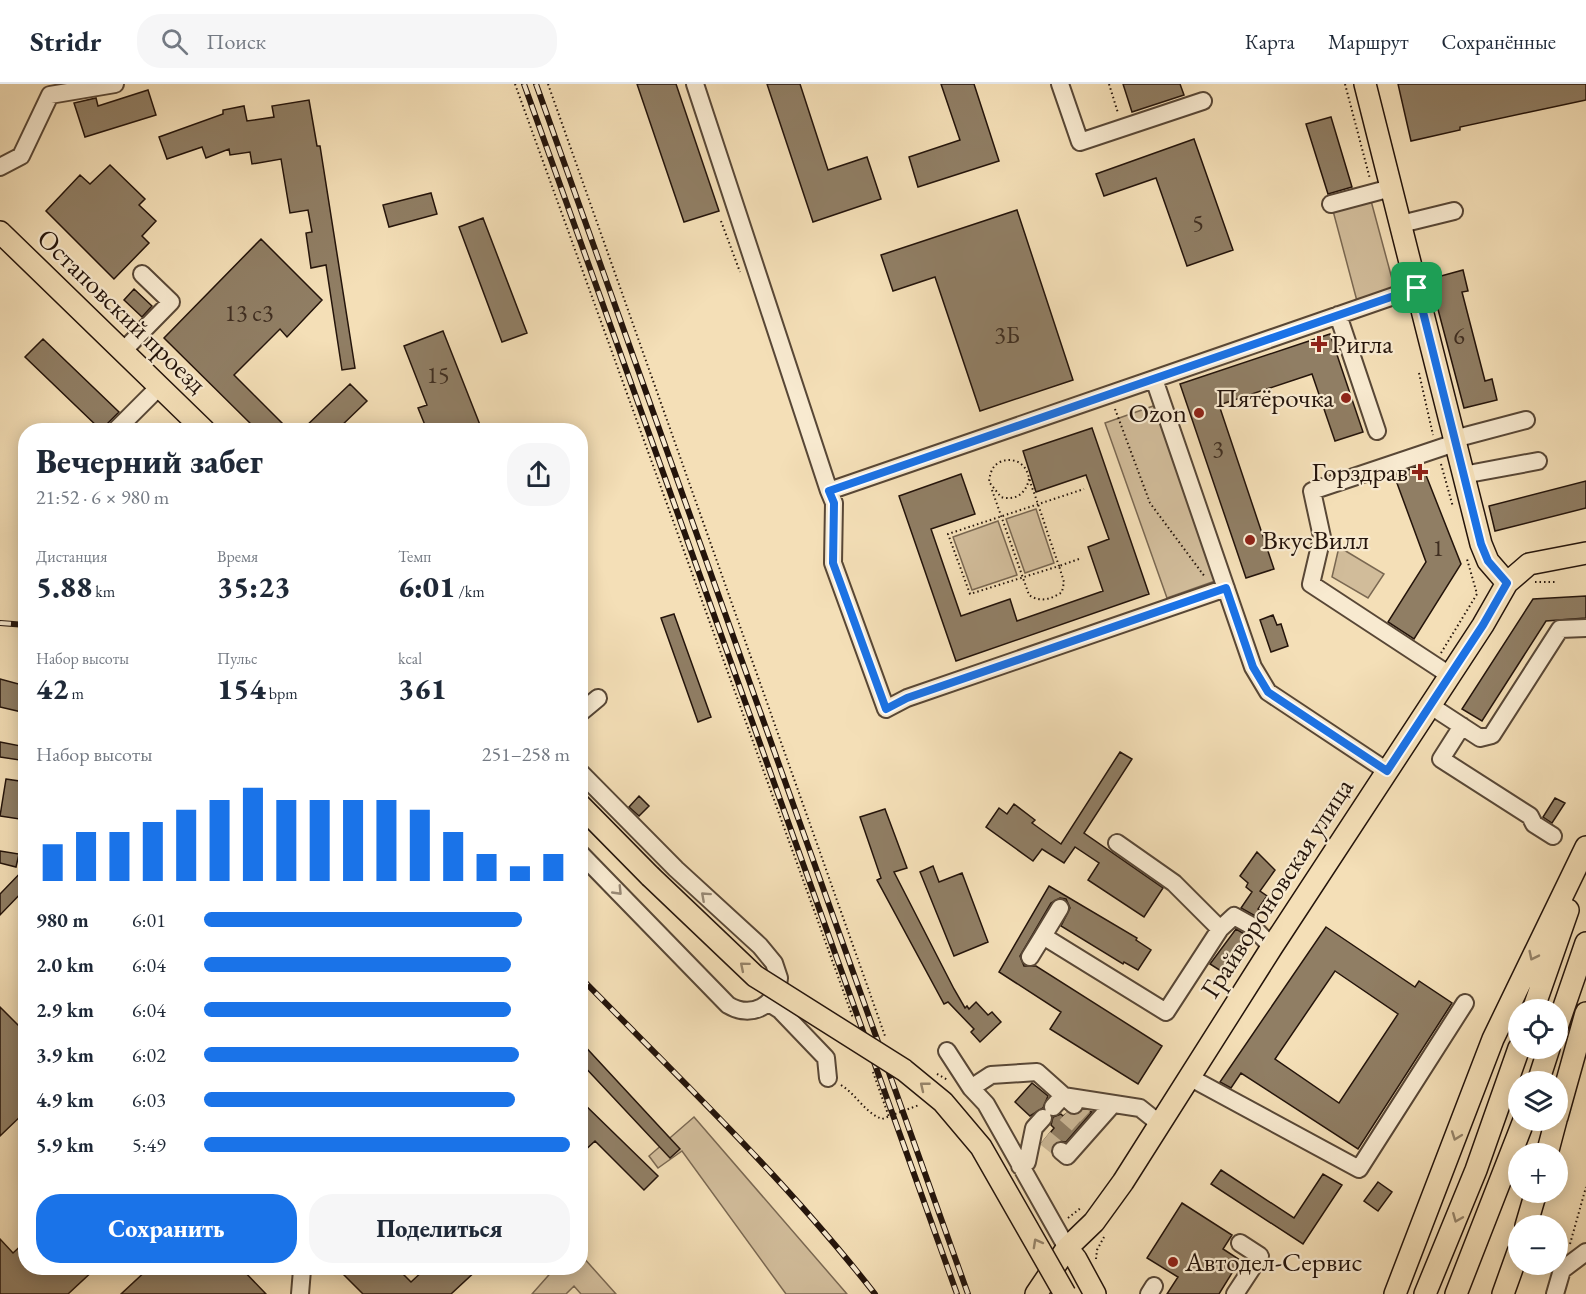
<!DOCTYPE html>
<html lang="ru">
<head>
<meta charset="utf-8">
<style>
	:root { --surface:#fff; --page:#f6f6f7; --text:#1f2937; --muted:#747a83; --line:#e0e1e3; --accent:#1a73e8 }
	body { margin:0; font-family:"EB Garamond",serif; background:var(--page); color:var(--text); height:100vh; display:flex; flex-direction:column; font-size:22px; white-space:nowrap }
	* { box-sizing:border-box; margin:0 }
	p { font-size:20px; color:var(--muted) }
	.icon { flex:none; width:33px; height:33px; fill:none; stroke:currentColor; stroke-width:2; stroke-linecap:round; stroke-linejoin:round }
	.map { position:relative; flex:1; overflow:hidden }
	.drawer { position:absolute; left:18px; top:339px; width:570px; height:852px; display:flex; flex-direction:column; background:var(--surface); border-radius:24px; box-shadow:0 3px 15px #0003 }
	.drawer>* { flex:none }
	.fabs { position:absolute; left:1508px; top:915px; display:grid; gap:12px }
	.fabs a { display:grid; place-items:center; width:60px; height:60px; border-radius:50%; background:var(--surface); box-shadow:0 3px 15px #0003; font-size:30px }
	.pin { position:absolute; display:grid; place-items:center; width:51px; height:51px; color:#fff; margin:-26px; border-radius:12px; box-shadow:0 3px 9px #0006 }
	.round { display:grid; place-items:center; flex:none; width:63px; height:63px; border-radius:24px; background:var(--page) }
	.overview { display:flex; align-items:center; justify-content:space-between; height:102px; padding:0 18px }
	h1 { font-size:33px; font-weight:800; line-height:45px }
	.metrics { display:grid; grid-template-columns:repeat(3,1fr); gap:9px; height:102px; padding:6px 18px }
	.metrics div { display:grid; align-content:center }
	.metrics b { font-size:30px; font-weight:800 }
	.metrics small { font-size:16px; font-weight:400 }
	.metrics p { font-size:16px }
	.chart { height:168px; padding:12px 18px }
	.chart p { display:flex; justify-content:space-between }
	.chart svg { width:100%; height:108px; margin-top:6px; stroke:var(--accent); stroke-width:6 }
	.cta { display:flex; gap:12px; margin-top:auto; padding:12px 18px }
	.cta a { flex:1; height:69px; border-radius:24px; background:var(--accent); color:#fff; font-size:24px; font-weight:800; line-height:69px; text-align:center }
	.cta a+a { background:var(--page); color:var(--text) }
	ul { padding:0 18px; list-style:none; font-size:20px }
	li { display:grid; grid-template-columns:96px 72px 1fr; align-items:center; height:45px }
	li i { height:15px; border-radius:8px; background:var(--accent) }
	header { display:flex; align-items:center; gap:36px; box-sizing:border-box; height:84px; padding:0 30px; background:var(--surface); border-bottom:2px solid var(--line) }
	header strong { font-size:28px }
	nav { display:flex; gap:33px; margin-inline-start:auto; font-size:21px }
	.search { width:420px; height:54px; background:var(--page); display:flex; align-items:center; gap:15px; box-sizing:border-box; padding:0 21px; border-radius:24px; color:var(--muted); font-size:22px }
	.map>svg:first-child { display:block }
	.green { fill:#d1bc9a; stroke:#7a6852; stroke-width:1.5 }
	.building { fill:#907e64; stroke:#24140b; stroke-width:1.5; fill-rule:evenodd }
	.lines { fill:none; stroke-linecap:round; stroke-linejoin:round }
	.minor-tunnel { stroke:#cab695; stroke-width:16; stroke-dasharray:16 8; stroke-linecap:butt }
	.minor-casing { stroke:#584736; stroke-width:20 }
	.major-casing { stroke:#24140b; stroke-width:24 }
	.path { stroke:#24140b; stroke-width:2; stroke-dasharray:1.5 3; stroke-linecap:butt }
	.minor { stroke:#f8ead0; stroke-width:16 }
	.major { stroke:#f4dfb7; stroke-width:21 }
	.rail-casing { stroke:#24140b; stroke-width:6 }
	.rail { stroke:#f8ead0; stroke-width:4; stroke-dasharray:11; stroke-linecap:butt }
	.major-bridge-casing { stroke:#24140b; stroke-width:24; stroke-linecap:butt }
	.major-bridge { stroke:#f4dfb7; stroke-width:21 }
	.oneway { stroke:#998a77 }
	.oneway2 { stroke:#96846a }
	.route-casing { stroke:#fff; stroke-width:12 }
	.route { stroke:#1a73e8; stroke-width:8 }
	.poi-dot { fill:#8f2418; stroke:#f8ead0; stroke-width:2 }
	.labels { text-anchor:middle; stroke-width:4.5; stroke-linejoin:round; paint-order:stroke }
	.number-label { font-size:24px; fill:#3f2e21 }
	.street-label { font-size:27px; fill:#24140b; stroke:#f8ead0 }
	.poi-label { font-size:27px; fill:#24140b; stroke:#f8ead0; text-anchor:start }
</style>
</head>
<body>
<header>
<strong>Stridr</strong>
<div class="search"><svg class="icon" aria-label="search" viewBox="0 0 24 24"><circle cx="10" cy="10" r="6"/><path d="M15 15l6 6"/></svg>Поиск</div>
<nav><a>Карта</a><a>Маршрут</a><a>Сохранённые</a></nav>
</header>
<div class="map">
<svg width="1586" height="1210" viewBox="0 0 1586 1210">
	<rect width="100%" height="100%" fill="#f4dfb7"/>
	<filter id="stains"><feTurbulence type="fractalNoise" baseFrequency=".00333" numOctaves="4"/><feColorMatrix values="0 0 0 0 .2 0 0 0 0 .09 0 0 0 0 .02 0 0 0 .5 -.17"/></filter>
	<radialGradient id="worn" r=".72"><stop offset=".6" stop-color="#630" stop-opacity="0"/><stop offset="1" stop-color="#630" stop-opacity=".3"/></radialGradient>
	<path class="green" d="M1370,113l25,93 -38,11 -25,-94z
		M1156,321l62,175 -51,18 -62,-175z
		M1036,425l18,54 -29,10 -19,-54z
		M998,437l19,54 -45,15 -19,-53z
		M1339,463l45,27 -16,24 -36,-21z
		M694,1033l153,177h-61l-104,-143 -24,17 -9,-12z
		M582,1172l34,38h-35l-7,-8 -8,8h-34l23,-26h25z"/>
	<path class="building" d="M637,0h39l43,127 -35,11z
		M767,0h33l28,86 39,-13 14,42 -68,23z
		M941,0h33l25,77 -81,26 -9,-30 51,-17z
		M1123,0h57l4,11 -52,17z
		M1398,0h188v16l-126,27v3l-49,11z
		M148,6l8,25 -71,22 -11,-34 22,-5 2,8z
		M309,16l8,46h3l35,222 -13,2 -16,-105 -15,3 -5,-35 6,-1 -4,-22 -18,3 -9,-54 -29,5 -2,-12 -20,3 -1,-6 -23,9 -4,-11 -35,12 -8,-22 64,-23v-4l21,-4 3,15 27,-4 -2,-11z
		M1331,33l21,70 -24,7 -22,-70z
		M1194,55l39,111 -46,16 -31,-88 -52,18 -8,-22z
		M110,81l35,34 -6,6 17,16 -14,15 7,7 -35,36 -68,-68 34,-36 10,9z
		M431,109l6,21 -48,13 -6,-22z
		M1017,126l56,170 -93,31 -45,-134 -42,14 -12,-36z
		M483,134l44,115 -25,9 -43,-115z
		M261,155l61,61 -35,37 -7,-8 -46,46 55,55h-32l-93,-92z
		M1463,186l5,21 -6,1 23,89 7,-2 5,21 -33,8 -34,-129z
		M134,205l18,17 -10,11 -18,-17z
		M443,247l39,99h-55l-9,-22 9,-3 -23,-59z
		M1330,250l33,98 -28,9 -23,-67 -93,31 55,164 -28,9 -66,-194z
		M43,255l76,73 -18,18 -76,-73z
		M350,300l17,17 -30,29h-35z
		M1092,344l57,166 -193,67 -57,-165 62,-22 14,40 -44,15 30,87 49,-17 7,22 86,-30 -15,-44 21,-8 -23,-64 -50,17 -13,-41z
		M1422,381l39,99 -47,75 -26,-17 38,-60 -32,-87z
		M1586,397v27l-91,23 -6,-25z
		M1586,512v22l-40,3 -64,100 -20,-12 71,-110z
		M674,530l37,103 -13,5 -37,-104z
		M1273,531l4,10 4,-1 7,22 -17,6 -11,-32z
		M0,595l26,7v27l-26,-6z
		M0,658l26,5v14l-26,-4z
		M1120,668l12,7 -48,74 79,55 -19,29 -56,-37 11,-17 -24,-16 -11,16 -22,-14 -9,12 -47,-34 13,-19 8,6 7,-10 21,16 -3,3 29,21z
		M6,695l20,3v38l-26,-4z
		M639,712l10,10 -10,10 -10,-9z
		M1555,714l10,5 -13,20 -9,-6z
		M885,725l22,59 -13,4 60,117 11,19 2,-2 2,3 7,-7 12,13 4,-3 9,10 -21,20 -9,-10 3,-3 -26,-27 -4,2 -67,-124 4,-2 -21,-61z
		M0,767l19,3 -3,13 -16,-4z
		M1257,768l18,18 -15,21 7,5 -9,13 3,2 -4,6 -16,-9 11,-16 -6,-5 2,-4 -8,-7z
		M933,782l6,16 23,-9 26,69 -34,14 -34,-84z
		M26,783v21l-26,27v-21z
		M1049,802l88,52 -1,2 15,10 -13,20 -14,-8 -1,2 -62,-38 9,-18 -4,-9 -6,-1 -9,5 -31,53 4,10h12l126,80 -24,38 -88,-55 11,-17 -62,-40z
		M1326,843l89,60 4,-6 33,22 -94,146 -117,-76 -10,15 -11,-6zM1335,887l63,43 -59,89 -64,-44z
		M1236,845l10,6 -25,36 -11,-7z
		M0,923l26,26v78l-26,25z
		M580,957l100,108 -10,9 -90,-96z
		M1032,999l16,13 -5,12 -13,8 -15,-14z
		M580,1016l78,76 -14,14 -49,-49 -15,14z
		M1083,1026l9,2 -26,30 -9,-1 -6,10 -9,-8 12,-15 -3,-3 2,-8 8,-3 2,2 4,-3 10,2z
		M1221,1086l73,48 29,-44 19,11 -39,59 -92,-60z
		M1378,1098l14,10 -14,19 -14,-10z
		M1182,1119l50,32 -9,14 17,11 -21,34h-52l11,-17 -31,-19z
		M0,1155l13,14 13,-12v27h70l-28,26h-68z
		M149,1184h92l25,26h-145z
		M337,1184h60l14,14 15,-14h53l-28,26h-88z"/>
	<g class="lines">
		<path class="minor-tunnel" d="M1074,1021l15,14
			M1065,1030l16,14
			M1045,1054l16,13"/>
		<g class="minor-casing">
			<path id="minor" d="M695,0l134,407 325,-112
				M1060,0l20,58 123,-41
				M0,83l21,-11 29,-61 65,-11
				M1331,120l60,-16
				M1401,140l53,-13
				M1338,231l39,116
				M123,267l48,-49 -29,-28
				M116,346l44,-44
				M1454,355l72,-19
				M1463,391l75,-14
				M829,407l5,12 -1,60 53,146 21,-11 319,-110
				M1451,592l-140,-92 11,-47 -10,-46 143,-48
				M1431,622l49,32 12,-3 68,-106 26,-1
				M580,629l18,-15
				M1462,642l-21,33 89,57 4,8 19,12
				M1387,687l-119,-79 -15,-25 -99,-288 263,-91
				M580,688l96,97 84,77 14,17 5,15c-2,28 -28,41 -51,27l-148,-152
				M1117,759l57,40 46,46
				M1060,824l-17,28 123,76 54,-83 14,-13 18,10 20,21
				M1030,873l13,-21
				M769,919l11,7 46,48 2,20
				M947,967l24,37 15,16 81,144
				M1189,993l170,92 106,-166
				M971,1004l20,-13 46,-3 37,33
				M1053,1023l10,-11 77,12 20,16
				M1061,1067l6,5 46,-52
				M1020,1082l7,-4 7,-34 9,-10
				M299,1184l3,2 -2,24
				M1149,1210l5,-8
				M1235,1210l25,-38 -20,-13
				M1555,1210l7,-24 24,-18"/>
		</g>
		<g class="major-casing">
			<path id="major" d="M1365,0l116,460 7,17 19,22
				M0,148l204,198
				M580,721l70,71
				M1533,926l35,-100
				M1557,943l29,-84
				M1538,998l11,-34
				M1557,1033l29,-104
				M1547,1070l9,-34
				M1526,1142l10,-34
				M1067,1164l9,11 19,35
				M1036,1210l31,-46 27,-26 29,-40 149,-235 211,-322 24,-42 22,-19 57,-11
				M1395,1210l98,-255 93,-192
				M1425,1210l51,-124 43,-122
				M1456,1210l68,-174
				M1503,1210l15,-42"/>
		</g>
		<path class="path" d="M515,0l338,934
			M548,0l337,952
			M1109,0l9,29
			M1345,0l25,95
			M721,137l19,51
			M1419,289l14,62
			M1115,325l35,94 55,74
			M1441,380l12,43
			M1029,395c-3,15 -14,22 -28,18l-12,-15c1,-9 3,-16 11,-20 9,-4 19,-2 25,6 4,6 5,15 8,22 9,25 17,51 26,76l-89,28 -22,-60 136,-45
			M992,406l37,105c11,8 23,4 33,-3l2,-10 -5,-16 20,-7
			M1535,498h21
			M1441,569l36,-59 -10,-35
			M873,988l16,45
			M937,990l11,6
			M841,1001c16,10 23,27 41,34l37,-14
			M1068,1134l14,-11
			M1570,1160l16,-57
			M1096,1175l1,-9 7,-13"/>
		<use href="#minor" class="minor"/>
		<use href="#major" class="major"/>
		<g class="rail-casing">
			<path id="rail" d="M524,0l433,1210
				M536,0l432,1210
				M0,539l26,2
				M580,893c101,103 206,203 295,317"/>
		</g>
		<use href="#rail" class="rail"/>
		<g class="major-bridge-casing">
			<path id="major-bridge" d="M650,792l105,100 149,94 39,32 38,45 84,147"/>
		</g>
		<use href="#major-bridge" class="major-bridge"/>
	</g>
	<defs><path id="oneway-chevron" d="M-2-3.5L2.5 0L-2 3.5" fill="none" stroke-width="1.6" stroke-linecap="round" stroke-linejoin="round" transform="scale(1.5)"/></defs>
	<g class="oneway">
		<use href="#oneway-chevron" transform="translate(618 807) rotate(46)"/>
		<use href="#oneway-chevron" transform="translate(705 812) rotate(-138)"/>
	</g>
	<g class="oneway2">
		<use href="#oneway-chevron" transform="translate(1533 872) rotate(116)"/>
		<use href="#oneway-chevron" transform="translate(744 882) rotate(-140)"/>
		<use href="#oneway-chevron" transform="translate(924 1002) rotate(-141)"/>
		<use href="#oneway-chevron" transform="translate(1456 1052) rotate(110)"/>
		<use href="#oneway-chevron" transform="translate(1457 1134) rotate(112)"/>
		<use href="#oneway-chevron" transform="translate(1037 1159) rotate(-119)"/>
	</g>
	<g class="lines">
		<g class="route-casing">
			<path id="route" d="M1417,204l64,256 7,17 19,22 -24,42 -96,146 -119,-79 -15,-25 -27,-79 -319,110 -21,11 -53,-146 1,-60 -5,-12z"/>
		</g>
		<use href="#route" class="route"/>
	</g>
	<g class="poi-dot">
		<path d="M1316 251h6v6h6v6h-6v6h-6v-6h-6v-6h6z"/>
		<circle cx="1346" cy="314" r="6"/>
		<circle cx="1199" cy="329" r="6"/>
		<path d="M1417 379h6v6h6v6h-6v6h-6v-6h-6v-6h6z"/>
		<circle cx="1250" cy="456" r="6"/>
		<circle cx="1173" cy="1178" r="6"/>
	</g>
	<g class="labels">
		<g class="number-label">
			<text x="1198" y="147">5</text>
			<text x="249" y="237">13 с3</text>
			<text x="1007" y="259">3Б</text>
			<text x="1459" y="260">6</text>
			<text x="438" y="299">15</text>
			<text x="1218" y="373">3</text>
			<text x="1438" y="472">1</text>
		</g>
		<g class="street-label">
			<text transform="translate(122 227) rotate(44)" y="9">Остаповский проезд</text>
			<text transform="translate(1277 804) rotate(-57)" y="9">Грайвороновская улица</text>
		</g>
		<g class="poi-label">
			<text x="1331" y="269">Ригла</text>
			<text x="1334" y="323" text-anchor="end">Пятёрочка</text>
			<text x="1187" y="338" text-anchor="end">Ozon</text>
			<text x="1408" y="397" text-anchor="end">Горздрав</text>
			<text x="1262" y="465">ВкусВилл</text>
			<text x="1185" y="1187">Автодел-Сервис</text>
		</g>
	</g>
	<rect width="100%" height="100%" filter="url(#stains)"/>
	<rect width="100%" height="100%" fill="url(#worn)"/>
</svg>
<div class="fabs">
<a><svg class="icon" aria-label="locate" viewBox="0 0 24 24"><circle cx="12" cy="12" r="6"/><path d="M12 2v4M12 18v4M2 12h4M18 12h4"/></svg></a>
<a><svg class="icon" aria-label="layers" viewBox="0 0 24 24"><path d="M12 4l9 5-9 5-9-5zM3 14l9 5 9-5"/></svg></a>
<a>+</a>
<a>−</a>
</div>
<div class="pin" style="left:1417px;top:204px;background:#1e9e55"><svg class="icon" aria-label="arrive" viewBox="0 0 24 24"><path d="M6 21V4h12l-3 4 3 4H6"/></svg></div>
<section class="drawer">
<div class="overview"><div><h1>Вечерний забег</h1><p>21:52 · 6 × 980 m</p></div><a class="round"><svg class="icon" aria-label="share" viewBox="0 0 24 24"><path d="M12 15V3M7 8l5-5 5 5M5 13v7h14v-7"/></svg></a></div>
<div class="metrics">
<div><p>Дистанция</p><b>5.88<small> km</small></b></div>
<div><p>Время</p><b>35:23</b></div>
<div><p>Темп</p><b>6:01<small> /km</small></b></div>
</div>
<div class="metrics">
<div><p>Набор высоты</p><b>42<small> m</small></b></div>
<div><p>Пульс</p><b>154<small> bpm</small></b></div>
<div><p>kcal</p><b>361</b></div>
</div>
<div class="chart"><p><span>Набор высоты</span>251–258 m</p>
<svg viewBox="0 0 160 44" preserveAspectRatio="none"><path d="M5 44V29M15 44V24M25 44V24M35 44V20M45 44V15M55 44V11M65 44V6M75 44V11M85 44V11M95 44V11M105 44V11M115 44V15M125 44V24M135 44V33M145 44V38M155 44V33"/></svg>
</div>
<ul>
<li><b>980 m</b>6:01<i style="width:87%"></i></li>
<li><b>2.0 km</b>6:04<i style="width:84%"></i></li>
<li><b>2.9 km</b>6:04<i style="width:84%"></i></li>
<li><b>3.9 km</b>6:02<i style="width:86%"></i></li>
<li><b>4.9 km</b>6:03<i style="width:85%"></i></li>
<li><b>5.9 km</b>5:49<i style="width:100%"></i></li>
</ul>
<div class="cta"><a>Сохранить</a><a>Поделиться</a></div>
</section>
</div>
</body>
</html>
